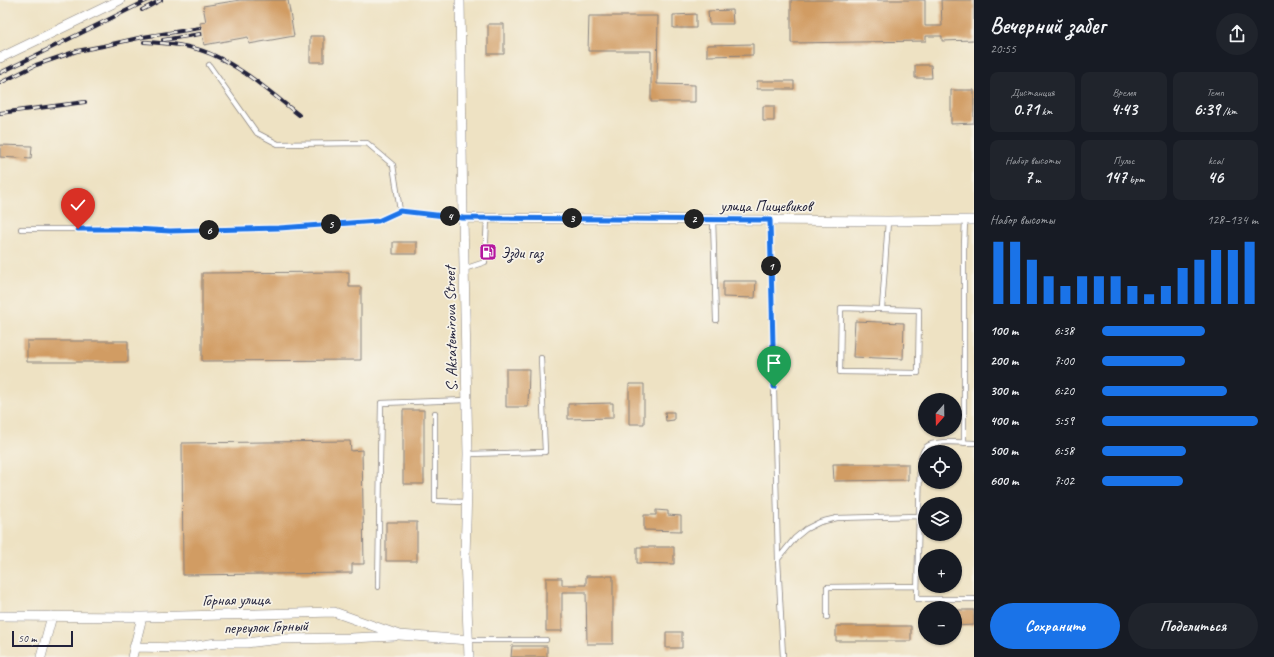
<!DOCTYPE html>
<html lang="ru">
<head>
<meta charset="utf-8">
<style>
	:root { --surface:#171b24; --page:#20242c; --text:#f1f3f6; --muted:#9ea1a6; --accent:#1a73e8 }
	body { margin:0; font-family:Caveat,sans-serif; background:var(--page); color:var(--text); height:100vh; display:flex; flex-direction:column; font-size:15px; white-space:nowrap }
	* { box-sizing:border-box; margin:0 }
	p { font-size:13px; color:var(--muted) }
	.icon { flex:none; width:22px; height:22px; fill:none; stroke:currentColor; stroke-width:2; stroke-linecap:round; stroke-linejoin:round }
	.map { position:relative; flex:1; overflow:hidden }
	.drawer { display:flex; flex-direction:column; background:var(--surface); width:300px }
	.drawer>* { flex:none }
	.needle { width:26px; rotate:200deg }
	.controls { position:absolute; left:918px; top:393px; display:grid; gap:8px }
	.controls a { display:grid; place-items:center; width:44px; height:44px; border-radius:50%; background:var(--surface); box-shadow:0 1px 3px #0004; font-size:20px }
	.scale { position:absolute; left:12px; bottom:10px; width:61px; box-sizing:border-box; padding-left:4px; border:2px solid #22223b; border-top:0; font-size:11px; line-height:14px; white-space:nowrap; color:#22223b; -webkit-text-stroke:3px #f7f3e8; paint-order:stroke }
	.pin { position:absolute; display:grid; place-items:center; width:34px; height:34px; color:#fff; margin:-41px -17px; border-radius:50% 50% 50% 0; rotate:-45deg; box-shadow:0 0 4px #0007 }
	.pin .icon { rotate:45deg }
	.km { position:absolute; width:20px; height:20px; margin:-10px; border-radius:50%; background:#222; color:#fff; font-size:11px; line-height:20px; text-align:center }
	.round { display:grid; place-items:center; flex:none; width:42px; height:42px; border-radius:21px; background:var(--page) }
	.headline { display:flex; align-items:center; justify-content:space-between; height:68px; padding:0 16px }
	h1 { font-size:22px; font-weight:700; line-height:30px }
	.stats { display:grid; grid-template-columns:repeat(3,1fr); gap:6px; height:68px; padding:4px 16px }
	.stats div { display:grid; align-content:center; border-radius:8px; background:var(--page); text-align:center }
	.stats b { font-size:17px; font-weight:700 }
	.stats small { font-size:11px; font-weight:400 }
	.stats p { font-size:11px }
	.chart { height:112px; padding:8px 16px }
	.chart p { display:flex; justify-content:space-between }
	.chart svg { width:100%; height:72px; margin-top:4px; stroke:var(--accent); stroke-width:6 }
	.cta { display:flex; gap:8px; margin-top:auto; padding:8px 16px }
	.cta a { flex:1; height:46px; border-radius:24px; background:var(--accent); color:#fff; font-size:16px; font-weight:700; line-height:46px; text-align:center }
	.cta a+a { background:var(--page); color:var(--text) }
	ul { padding:0 16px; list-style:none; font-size:13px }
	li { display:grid; grid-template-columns:64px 48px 1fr; align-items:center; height:30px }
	li i { height:10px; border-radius:5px; background:var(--accent) }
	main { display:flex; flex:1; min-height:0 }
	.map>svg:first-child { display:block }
	.building { fill:#d19c63 }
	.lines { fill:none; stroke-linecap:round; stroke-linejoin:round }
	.lane-casing { stroke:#88827f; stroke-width:6 }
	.street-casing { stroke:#88827f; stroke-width:10 }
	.lane { stroke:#fff; stroke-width:4.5 }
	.street { stroke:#fff; stroke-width:9 }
	.rail-casing { stroke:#22223b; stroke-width:4 }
	.rail { stroke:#f7f3e8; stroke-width:2.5; stroke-dasharray:8; stroke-linecap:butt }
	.route-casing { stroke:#fff; stroke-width:8 }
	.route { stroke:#1a73e8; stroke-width:5 }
	.labels { text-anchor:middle; stroke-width:3.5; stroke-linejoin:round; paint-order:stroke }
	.street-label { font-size:16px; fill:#22223b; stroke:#f7f3e8 }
	.poi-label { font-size:16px; fill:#22223b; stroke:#f7f3e8; text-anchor:start }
</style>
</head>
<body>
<main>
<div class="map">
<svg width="974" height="657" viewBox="0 0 974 657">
	<rect width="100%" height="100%" fill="#f7f3e8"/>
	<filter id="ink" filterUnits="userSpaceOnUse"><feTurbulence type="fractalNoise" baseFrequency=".025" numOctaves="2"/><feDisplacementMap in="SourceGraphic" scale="8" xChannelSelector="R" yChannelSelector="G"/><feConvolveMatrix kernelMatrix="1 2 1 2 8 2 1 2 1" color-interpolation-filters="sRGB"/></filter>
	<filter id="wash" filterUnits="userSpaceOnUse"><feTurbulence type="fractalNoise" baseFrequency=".012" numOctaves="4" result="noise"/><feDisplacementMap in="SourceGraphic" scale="16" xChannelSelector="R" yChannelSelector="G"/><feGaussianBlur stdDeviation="0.9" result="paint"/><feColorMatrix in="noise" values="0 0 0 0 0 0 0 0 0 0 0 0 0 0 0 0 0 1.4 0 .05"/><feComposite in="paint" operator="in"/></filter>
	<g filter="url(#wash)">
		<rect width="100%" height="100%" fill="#eee2c3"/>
		<g id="blocks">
			<path class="building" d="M240,0h48l6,36 -45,8 -1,-7 -44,8 -4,-22 6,-1 -3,-16z
				M791,0h134v26h17l-1,-26h33v40l-32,1v-5h-16v5l-135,2z
				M732,10l1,14h-24l-1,-13z
				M696,14v14h-23v-13z
				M589,16h69l-1,68 38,1v17h-44v-51h-63z
				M488,24h16v30h-16z
				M310,36h14v26h-14z
				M753,44v11l-46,1v-11z
				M915,65h16l1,13h-17z
				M757,81h37v8h-37z
				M951,90h23v33l-23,1z
				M763,106h11v15h-11z
				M0,145l32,1 -1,13 -31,-2z
				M393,242h24v12h-24z
				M349,272v15h12v73l-159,1v-88z
				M723,281h33l-1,17 -32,-1z
				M855,321l49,2 -1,36 -50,-2z
				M27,341h101v21h-101z
				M506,369h23l-1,38h-22z
				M629,384h15v40h-15z
				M613,403v15l-45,1v-15z
				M403,410h21v74h-21z
				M665,412h9v8l-8,1z
				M350,441l1,10 11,-1 2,114h-12v9l-169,2 -1,-132z
				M833,464h75v16l-74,1z
				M656,510l12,1v4l13,1v15l-37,-1v-15h12z
				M386,522h31v39h-31z
				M637,547h37v17l-37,-1z
				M586,576h27v68h-26l-1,-52h-24v39h-16v-53h16v7h24z
				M955,610h19v15l-19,1z
				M836,626h75v15h-75z
				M666,632h16v16h-16z
				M512,646h35v11h-36z"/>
		</g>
	</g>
	<g filter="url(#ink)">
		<use href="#blocks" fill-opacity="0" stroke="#88827f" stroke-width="1"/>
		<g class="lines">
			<g class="lane-casing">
				<path id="lane" d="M209,65l48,68 21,11 89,-1 26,22 7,46
					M713,219l3,101
					M770,220l8,339 5,98
					M21,229h114l35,2 109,-3 99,-7 22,-10 63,7
					M464,269l21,-7 2,-44
					M841,308l78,2 -1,63 -78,-1z
					M882,309l6,-88
					M435,413v88l32,1
					M964,443v-196l1,-27
					M974,443c-11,0 -40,-4 -48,4 -4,4 -5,9 -6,14l-3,138h57
					M468,454l77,-2 -4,-94
					M778,559l17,-21 11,-9 14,-7 17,-4 82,-2
					M378,587l3,-184 86,-3
					M827,617v-30l90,-1
					M469,640h77"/>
			</g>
			<g class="street-casing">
				<path id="street" d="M460,0l3,218 5,236 -3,103 4,100
					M0,58l120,-58
					M463,218l425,3 86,-1
					M0,616l142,1 192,-5 65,23 70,5
					M134,647l50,1 32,-5h30l34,-4 71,-1 44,-2
					M41,657l11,-41
					M132,657l10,-40"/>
			</g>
			<use href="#lane" class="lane"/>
			<use href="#street" class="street"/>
			<g class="rail-casing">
				<path id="rail" d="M142,10l19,-10
					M163,40l37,-6
					M144,42c23,1 46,3 67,12 32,14 60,39 88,61
					M0,73l148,-73
					M0,83l36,-18 41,-14 26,-5 40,-9 57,-9
					M0,113l85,-11"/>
			</g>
			<use href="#rail" class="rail"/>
		</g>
	</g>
	<g class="lines" filter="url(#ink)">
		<g class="route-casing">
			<path id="route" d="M78,229h57l35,2 109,-3 99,-7 22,-10 63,7 307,2 4,167"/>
		</g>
		<use href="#route" class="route"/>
	</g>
	<defs>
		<g id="fuel-square" transform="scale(0.9)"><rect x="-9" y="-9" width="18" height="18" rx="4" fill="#b5179e" stroke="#f7f3e8"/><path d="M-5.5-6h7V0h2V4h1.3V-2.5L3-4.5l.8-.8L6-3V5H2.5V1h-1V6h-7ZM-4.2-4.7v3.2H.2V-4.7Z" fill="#fff"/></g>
	</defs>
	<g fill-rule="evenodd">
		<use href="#fuel-square" x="488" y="252"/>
	</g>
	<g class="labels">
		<g class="street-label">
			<text x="766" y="211">улица Пищевиков</text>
			<text transform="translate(450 329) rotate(-91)" y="6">S. Aksatemirova Street</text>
			<text transform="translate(236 599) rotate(-1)" y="6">Горная улица</text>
			<text transform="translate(266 626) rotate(-2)" y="6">переулок Горный</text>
		</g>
		<g class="poi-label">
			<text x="501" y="258">Эзди газ</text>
		</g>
	</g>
</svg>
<div class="controls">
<a><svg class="needle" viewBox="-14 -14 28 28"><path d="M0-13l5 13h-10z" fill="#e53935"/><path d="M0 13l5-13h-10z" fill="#9ea1a6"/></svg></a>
<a><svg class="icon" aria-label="locate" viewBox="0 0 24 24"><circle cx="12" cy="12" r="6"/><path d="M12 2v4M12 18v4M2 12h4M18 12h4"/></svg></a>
<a><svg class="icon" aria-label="layers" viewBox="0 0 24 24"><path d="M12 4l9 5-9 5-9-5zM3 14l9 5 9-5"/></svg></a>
<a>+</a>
<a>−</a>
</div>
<div class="scale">50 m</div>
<div class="pin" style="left:774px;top:387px;background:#1e9e55"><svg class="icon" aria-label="arrive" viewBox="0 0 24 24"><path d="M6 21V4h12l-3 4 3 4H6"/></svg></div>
<div class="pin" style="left:78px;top:229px;background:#d93025"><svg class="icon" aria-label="check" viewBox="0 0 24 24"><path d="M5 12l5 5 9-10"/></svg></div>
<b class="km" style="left:771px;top:266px">1</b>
<b class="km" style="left:694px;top:219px">2</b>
<b class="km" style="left:572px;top:218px">3</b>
<b class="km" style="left:450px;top:216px">4</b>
<b class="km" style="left:331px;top:224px">5</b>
<b class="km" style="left:209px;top:230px">6</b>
</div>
<section class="drawer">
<div class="headline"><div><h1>Вечерний забег</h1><p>20:55</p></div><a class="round"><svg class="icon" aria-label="share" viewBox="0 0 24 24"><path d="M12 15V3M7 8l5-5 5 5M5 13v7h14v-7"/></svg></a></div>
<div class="stats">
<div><p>Дистанция</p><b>0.71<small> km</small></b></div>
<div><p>Время</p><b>4:43</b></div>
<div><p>Темп</p><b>6:39<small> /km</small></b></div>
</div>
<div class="stats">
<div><p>Набор высоты</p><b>7<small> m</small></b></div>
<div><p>Пульс</p><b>147<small> bpm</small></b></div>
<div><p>kcal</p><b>46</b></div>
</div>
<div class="chart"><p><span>Набор высоты</span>128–134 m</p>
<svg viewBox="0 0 160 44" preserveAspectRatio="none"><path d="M5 44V6M15 44V6M25 44V17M35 44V27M45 44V33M55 44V27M65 44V27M75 44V27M85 44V33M95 44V38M105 44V33M115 44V22M125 44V17M135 44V11M145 44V11M155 44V6"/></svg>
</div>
<ul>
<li><b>100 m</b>6:38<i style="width:66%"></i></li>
<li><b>200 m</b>7:00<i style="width:53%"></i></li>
<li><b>300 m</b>6:20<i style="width:80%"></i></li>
<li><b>400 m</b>5:59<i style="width:100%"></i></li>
<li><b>500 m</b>6:58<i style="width:54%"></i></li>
<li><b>600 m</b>7:02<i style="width:52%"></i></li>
</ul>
<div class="cta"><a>Сохранить</a><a>Поделиться</a></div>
</section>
</main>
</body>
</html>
